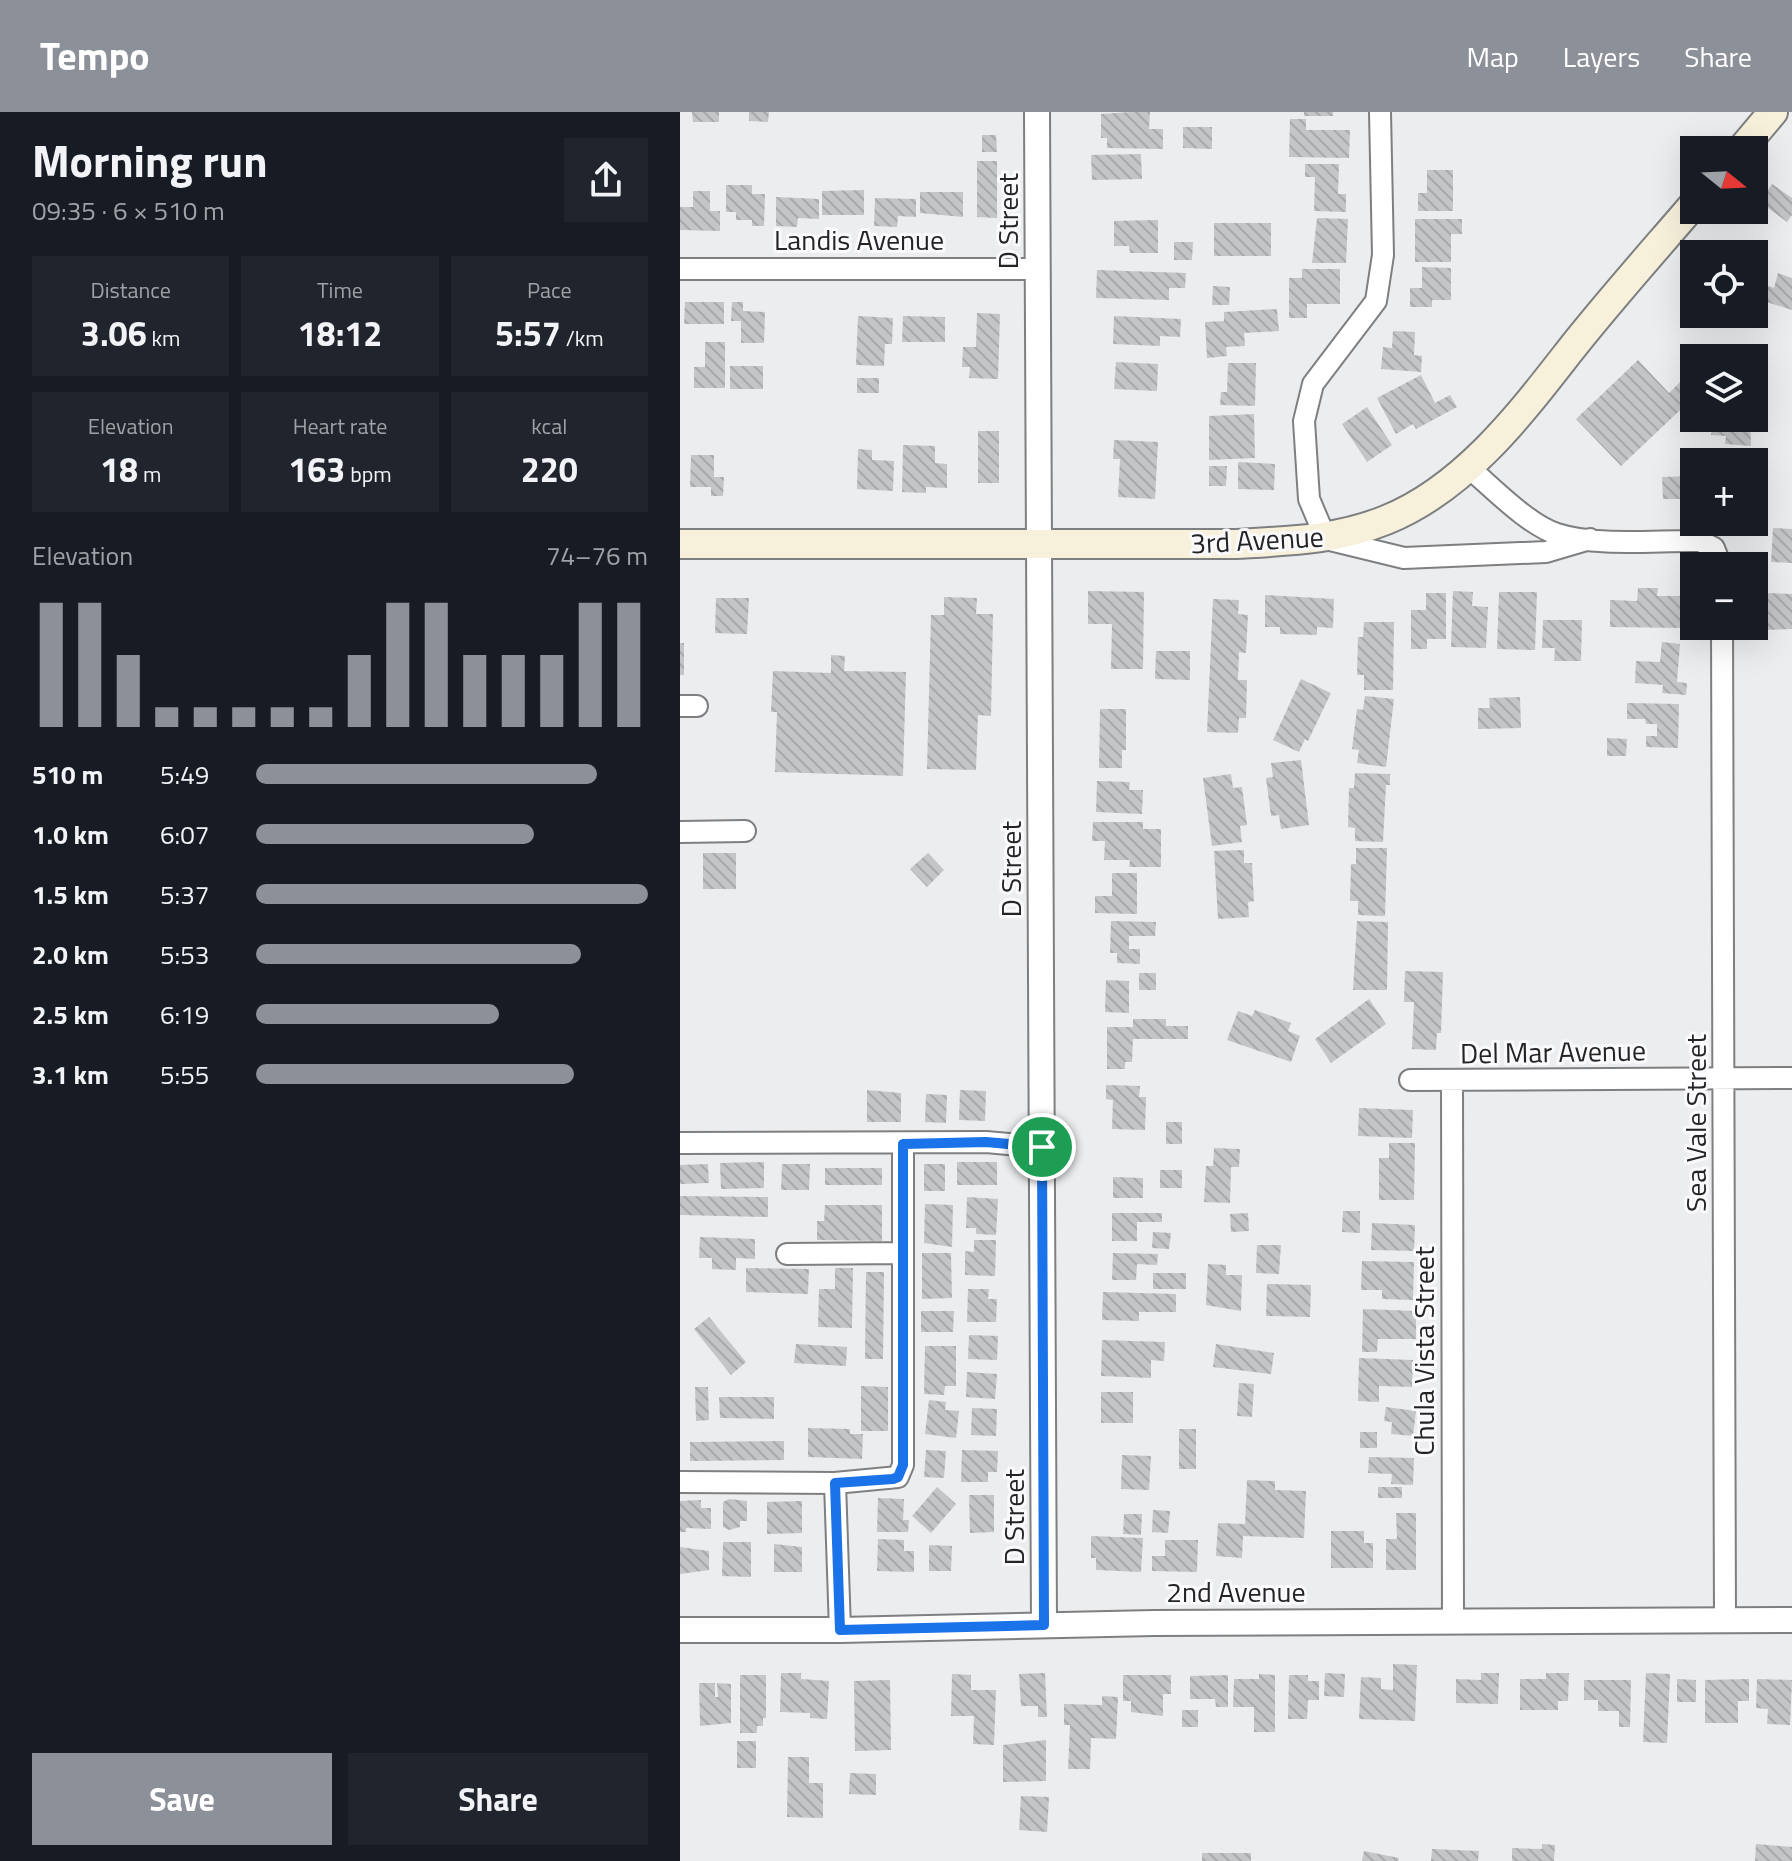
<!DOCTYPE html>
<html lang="en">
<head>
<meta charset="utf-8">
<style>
	:root { --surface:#171b24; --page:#20242c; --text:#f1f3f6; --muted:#9ea1a6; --accent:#8c9099 }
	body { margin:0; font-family:"Titillium Web",sans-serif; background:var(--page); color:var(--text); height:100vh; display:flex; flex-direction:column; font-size:30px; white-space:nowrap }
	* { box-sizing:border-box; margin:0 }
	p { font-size:26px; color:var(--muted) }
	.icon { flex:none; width:44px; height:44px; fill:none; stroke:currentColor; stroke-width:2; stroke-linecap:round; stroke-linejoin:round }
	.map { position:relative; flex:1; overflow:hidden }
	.side { display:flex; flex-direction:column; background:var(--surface); width:680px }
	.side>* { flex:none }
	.needle { width:52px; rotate:108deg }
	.fabs { position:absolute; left:1000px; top:24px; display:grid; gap:16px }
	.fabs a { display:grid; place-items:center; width:88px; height:88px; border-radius:0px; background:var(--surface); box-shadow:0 8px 32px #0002; font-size:40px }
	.pin { position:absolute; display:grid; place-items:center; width:68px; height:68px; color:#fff; margin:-34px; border:4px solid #fff; border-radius:50%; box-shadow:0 2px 8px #0007 }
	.round { display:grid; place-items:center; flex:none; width:84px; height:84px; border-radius:0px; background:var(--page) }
	.head { display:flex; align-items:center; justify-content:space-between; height:136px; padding:0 32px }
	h1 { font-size:44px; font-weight:700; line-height:60px }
	.figures { display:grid; grid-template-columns:repeat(3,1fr); gap:12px; height:136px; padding:8px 32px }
	.figures div { display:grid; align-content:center; border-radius:0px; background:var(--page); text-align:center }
	.figures b { font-size:34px; font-weight:700 }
	.figures small { font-size:22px; font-weight:400 }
	.figures p { font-size:22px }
	.chart { height:224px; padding:16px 32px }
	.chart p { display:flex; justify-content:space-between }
	.chart svg { width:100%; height:144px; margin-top:8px; stroke:var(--accent); stroke-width:6 }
	.action { display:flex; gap:16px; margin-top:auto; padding:16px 32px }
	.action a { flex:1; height:92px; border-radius:0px; background:var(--accent); color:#fff; font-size:32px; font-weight:700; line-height:92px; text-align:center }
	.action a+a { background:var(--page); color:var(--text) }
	ul { padding:0 32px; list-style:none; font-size:26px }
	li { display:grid; grid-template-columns:128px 96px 1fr; align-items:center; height:60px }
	li i { height:20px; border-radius:10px; background:var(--accent) }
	header { display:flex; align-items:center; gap:48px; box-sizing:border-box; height:112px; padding:0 40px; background:var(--accent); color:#fff }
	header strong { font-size:38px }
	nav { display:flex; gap:44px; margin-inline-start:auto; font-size:28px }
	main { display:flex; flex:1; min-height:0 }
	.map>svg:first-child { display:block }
	.building { fill:url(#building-back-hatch) }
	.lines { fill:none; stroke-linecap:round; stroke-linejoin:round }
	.minor-casing { stroke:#7e7f80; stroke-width:24 }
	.tertiary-casing { stroke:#7e7f80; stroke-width:28 }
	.secondary-casing { stroke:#7e7f80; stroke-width:32 }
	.minor { stroke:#fff; stroke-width:20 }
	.tertiary { stroke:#fff; stroke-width:24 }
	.secondary { stroke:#f7f1dc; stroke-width:28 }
	.route-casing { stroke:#fff; stroke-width:16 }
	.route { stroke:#1a73e8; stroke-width:10 }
	.labels { text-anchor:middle; stroke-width:6; stroke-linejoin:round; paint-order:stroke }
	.street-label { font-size:28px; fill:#232424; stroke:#fafafc }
</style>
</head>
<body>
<header>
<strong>Tempo</strong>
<nav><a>Map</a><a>Layers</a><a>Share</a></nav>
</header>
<main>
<section class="side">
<div class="head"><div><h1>Morning run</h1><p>09:35 · 6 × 510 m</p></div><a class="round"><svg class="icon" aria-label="share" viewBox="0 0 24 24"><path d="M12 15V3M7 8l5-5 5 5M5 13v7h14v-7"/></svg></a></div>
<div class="figures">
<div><p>Distance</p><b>3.06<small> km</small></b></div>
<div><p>Time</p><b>18:12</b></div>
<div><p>Pace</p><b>5:57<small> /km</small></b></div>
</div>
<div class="figures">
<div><p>Elevation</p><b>18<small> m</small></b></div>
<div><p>Heart rate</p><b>163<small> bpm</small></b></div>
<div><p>kcal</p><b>220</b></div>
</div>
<div class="chart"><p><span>Elevation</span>74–76 m</p>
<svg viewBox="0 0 160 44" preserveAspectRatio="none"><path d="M5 44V6M15 44V6M25 44V22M35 44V38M45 44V38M55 44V38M65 44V38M75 44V38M85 44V22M95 44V6M105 44V6M115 44V22M125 44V22M135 44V22M145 44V6M155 44V6"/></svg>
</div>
<ul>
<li><b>510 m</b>5:49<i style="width:87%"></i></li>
<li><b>1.0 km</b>6:07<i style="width:71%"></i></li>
<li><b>1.5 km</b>5:37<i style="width:100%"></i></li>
<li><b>2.0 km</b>5:53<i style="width:83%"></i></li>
<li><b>2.5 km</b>6:19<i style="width:62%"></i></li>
<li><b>3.1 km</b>5:55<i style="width:81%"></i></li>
</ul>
<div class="action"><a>Save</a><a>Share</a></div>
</section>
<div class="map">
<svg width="1112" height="1749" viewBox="0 0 1112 1749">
	<defs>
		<pattern id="building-back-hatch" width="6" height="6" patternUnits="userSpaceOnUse" patternTransform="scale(2)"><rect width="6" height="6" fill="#c4c5c7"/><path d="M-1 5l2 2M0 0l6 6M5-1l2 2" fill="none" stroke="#a8a9ab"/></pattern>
	</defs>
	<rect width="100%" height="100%" fill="#ecedef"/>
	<path class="building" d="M12,0h27v10h-26z
		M69,0h20l-1,10 -19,-1z
		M451,0h19l-1,17h14v20l-56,-1v-10h-6v-24z
		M624,0h29v4h-29z
		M610,7h16v11h44l-1,28 -60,-1z
		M503,15h29v22l-29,-1z
		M302,23h14l1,17h-15z
		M461,42l1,25 -50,1 -1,-25z
		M297,49h20v57l-20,-1z
		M625,52h34l-1,30h8v18l-32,-1 1,-34h-10z
		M747,58h26v41h-35v-18h9z
		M1092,72l20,14v17l-5,7 -27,-20z
		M46,73h26v9h13l-1,32h-12v-6h-16v-8h-10z
		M184,78v25h-42v-24z
		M13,79h17v20h10v20l-40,-1v-23h13z
		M240,80h43v25l-43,-4z
		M96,85l43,2v20l-21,-1 -1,9 -21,-1z
		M195,86l41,1v18l-18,-1 -1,11 -23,-1z
		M637,106l31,1 -2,44h-34z
		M735,107h47v15h-11v28h-36z
		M478,108v33h-28l-1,-7h-15v-25z
		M534,111h57v33h-57z
		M494,130h19l-1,18h-18z
		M742,155l29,1v32h-19v7h-22v-19h12z
		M622,157h38v35h-33v14h-18v-40h13z
		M417,158l89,3 -1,15h-16v12l-73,-2z
		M1098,161l14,5v32l-38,-12v-17l20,7z
		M533,174l17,1 -1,18h-17z
		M5,190h39v22h-40z
		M52,190h11v9l22,1 -1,31h-23v-22h-10z
		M597,197l2,22 -35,2 1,13 -19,1 1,9 -20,2 -2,-36 19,-1v-9z
		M297,201l23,1 -2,65 -29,-1 1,-11h-8l1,-20h13z
		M178,204l35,2 -1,26h-7l-1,22 -28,-1z
		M223,204l42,1v25h-43z
		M434,204l67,3 -1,18 -20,-1v10l-47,-2z
		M713,219l22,1 -1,23 8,1 -1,16 -40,-3 2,-22 9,1z
		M25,230h20v46h-31v-21h11z
		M958,248l31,33 14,-14 11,12v6l-73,69 -45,-47z
		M436,250l42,2 -1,27 -43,-2z
		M548,251h28l-1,43 -35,-1 1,-13h6z
		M50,254h33v23h-33z
		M741,263l14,28 15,-8 7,12 -41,22 -3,-5 -17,10 -19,-36z
		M177,266h22v15h-22z
		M687,295l25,38 -25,17 -25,-38z
		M574,302l1,44 -46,2v-44z
		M1033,306h37l1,28 -26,-2 1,-8 -15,-1z
		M298,319h21v52h-21z
		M434,328l44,2 -3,57 -37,-2 2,-38h-7z
		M223,333l32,1v17l12,1v24l-21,-1v6l-24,-1z
		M178,337l14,1v10l22,1 -1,30 -36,-2z
		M11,343h23v22h10l-1,19h-12v-9h-21z
		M558,350l37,2 -1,26 -36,-1z
		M529,354h18l-1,20h-17z
		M1014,364v23h-31l-1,-22z
		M1093,416l19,1v34l-21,-1z
		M958,476h20l-1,8h28l-1,32 -74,-1v-27l27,1z
		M408,479l56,1 -1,77h-32l1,-45h-24z
		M773,479l20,1 -1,14 16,1 -2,41 -35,-1z
		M819,480h38l-2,58 -38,-1z
		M746,481h20v46h-19v10h-16v-39h15z
		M1083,481l29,1v35l-30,1z
		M585,483l69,4 -1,29 -16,-1v8l-37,-1v-7h-15z
		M264,485l33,1 -1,16h17l-2,102 -13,-1 -2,55 -49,-1 4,-154h13z
		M36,486h33l-2,36 -32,-1z
		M533,487l26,1 -1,14 10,1 -2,38 -7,-1 -1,28h9l-1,38h-7l-1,15 -31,-1z
		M863,508h39l-1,41h-27l1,-13h-13z
		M684,510h30l-1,68h-29v-15h-7l1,-38h5z
		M982,530l18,2 -3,38 10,1 -1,12 -24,-2 1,-8 -28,-2 1,-22 24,1z
		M0,531h4v32h-4z
		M476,539h34v29l-35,-1z
		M151,543l14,1 -1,15 62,1 -3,104 -128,-4 2,-60h-6l2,-41 58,2z
		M621,567l30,14 -23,48 -3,-2 -6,13 -26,-12z
		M685,584l29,3 -8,68 -29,-4 2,-13 -7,-1 5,-40 6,1z
		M840,585l1,31 -43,1v-21h12l-1,-10z
		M947,591l52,1 -1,44 -32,-1v-11h11v-12h-11l-1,-5h-18z
		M420,597h26v41h-4v18h-23z
		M927,626l20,1 -1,17h-19z
		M621,648l8,65 -28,4 -2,-14 -8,1 -5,-38 7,-1 -2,-14z
		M675,661l35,1v11h-4l-3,57 -28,-1v-13l-7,-1 1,-39h5z
		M551,662l2,14 9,-1 5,38 -7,1 2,16 -30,4 -9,-68z
		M417,669l33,1 -1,8h14l-1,24 -46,-2z
		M413,710h50v7h18v38h-32l1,-7h-26l1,-19h-13z
		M676,736h31l-2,68 -27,-1v-14h-8l1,-37h5z
		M564,738v13h8l2,38 -6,1 1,15 -31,2 -4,-68z
		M23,741h33v36h-33z
		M248,741l16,17 -17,17 -17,-18z
		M432,761h25v41l-42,-1v-17h17z
		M431,809l45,1 -1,14h-26v13h11v15l-23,-1v-10h-7z
		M677,809l31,1 -1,68h-34z
		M725,859l38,1 -2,61h-4l-1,17 -24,-1 2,-47h-10z
		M459,861h17v17h-17z
		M426,868l23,1v32l-24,-1z
		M689,887l17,25 -55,39 -16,-24z
		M575,898l36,13 -3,8 12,5 -9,26 -64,-22 11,-29 14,5z
		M453,907h33v7h22v13h-55l-1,23h-7v7h-18v-42h26z
		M426,973l34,1 -1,11h7l-1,33 -33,-1 1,-29 -7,-1z
		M187,978l34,3v29h-34z
		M280,978l26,1 -1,30 -26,-1z
		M246,982l21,1 -1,28 -21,-1z
		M679,996l54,2 -1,28 -54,-2z
		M486,1010h16v22h-16z
		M709,1031h26l-1,57h-35v-42h10z
		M534,1036l26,1 -1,18h-8l-1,36 -26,-1 2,-36h7z
		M84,1050v26l-43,1 -1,-26z
		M277,1050h40v23h-40z
		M28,1052l1,19 -29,1v-19z
		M102,1052h28l-1,26h-28z
		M244,1052h21v27h-21z
		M145,1056h57v17h-57z
		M480,1058h22v18h-22z
		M433,1065l30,1v20h-30z
		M0,1084l88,1v20l-88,-2z
		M287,1085l31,2 -2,36 -20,-1v-6h-10z
		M245,1092l28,1 -1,42 -28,-4z
		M145,1093h57v36l-65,-1v-19h7z
		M663,1099h17v22l-18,-1z
		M432,1101h50v9h-25v19h-25z
		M568,1101l1,18 -18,1 -1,-18z
		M692,1111l43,2 -1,26 -43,-1z
		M473,1120l18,1 -2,16 -17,-1z
		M20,1125l55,2v20l-19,-1v12l-24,-1v-11h-13z
		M294,1128h22l-1,36 -30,-1v-24l9,1z
		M577,1133h24l-2,29 -23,-1z
		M242,1141h29l1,45 -30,1z
		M433,1141l45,1 -1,11 -20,-1 -1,16h-24z
		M682,1149l52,1 -1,38 -31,-1v-9h-21z
		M528,1152l18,1v10h16l-1,36 -35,-6z
		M66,1156l63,1 -1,25 -62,-2z
		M155,1156h18l-1,60 -34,-1 1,-38h16z
		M186,1160h18l-1,87h-18z
		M473,1161h33v16h-33z
		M587,1172l44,1 -1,32 -44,-1z
		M288,1177h21l-1,10h9l-1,23h-29z
		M423,1180l73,2v18h-37v9l-37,-1z
		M683,1197l53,2v28h-38l-1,13h-15z
		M241,1199h33l-1,21h-32z
		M29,1205l37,45 -15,13 -37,-46z
		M289,1223l29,1 -1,24 -29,-1z
		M422,1228l63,2 -1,19 -13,-1v18l-50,-2z
		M116,1232l51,3 -1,19 -52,-3z
		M536,1232l58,9 -3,21 -58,-7z
		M245,1234h31v40h-11l-1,9 -20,-1z
		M679,1246l54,2 -1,27 -33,-1v16l-21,-1z
		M287,1260l30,2 -2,25 -29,-2z
		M559,1271l15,1 -2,33 -15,-1z
		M181,1274l27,1v44h-27z
		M15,1275h13l1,33 -13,1z
		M421,1280h32v31h-32z
		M39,1285h55v22l-54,-1z
		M249,1288l17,2 -1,8 14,1 -3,27 -31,-4z
		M706,1295l30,4 -3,25 -22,-2 1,-12 -8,-1z
		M292,1296l25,1 -1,27 -25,-1z
		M128,1316l42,1v5h13l-1,25 -54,-2z
		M499,1317h17v40h-17z
		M680,1320h17v16h-17z
		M104,1329v19l-94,1v-19z
		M246,1338l20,1 -2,27 -20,-1z
		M282,1338l36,1 -1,21h-9v10h-27z
		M442,1343l29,1 -2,34 -28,-1z
		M689,1345l45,1 -1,27 -22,-1 1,-10 -24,-1z
		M567,1368l28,1v9l31,1 -2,47 -61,-2 -1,22 -26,-2 2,-33 27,1z
		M257,1375l19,17 -25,29 -19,-17z
		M698,1375h24v11h-24z
		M289,1383h25v37l-24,1z
		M198,1386l26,1 -1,21h6l-1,12h-31z
		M49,1387l18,2v20h-7v6l-11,3 -6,-3v-25z
		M21,1388v8h10v21l-25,-1v4h-6v-31z
		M122,1389v32l-35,1v-32z
		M473,1398l17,1 -2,22 -16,-1z
		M716,1401h20v57h-30v-31h11z
		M444,1402h18l-1,21 -18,-1z
		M651,1419h33v12h9v25h-42z
		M411,1424l52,2 -2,34 -45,-2v-12h-5z
		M198,1427l26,1v11h10v21l-37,-1z
		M485,1428h33l-1,32 -45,-1v-15h13z
		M43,1430h28v35l-29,-1z
		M94,1432l28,3v25h-28z
		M249,1433l23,1 -1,25h-22z
		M0,1435l29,4v19l-29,4z
		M713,1552l24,1 -2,56 -56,-2 2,-42 20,1v11l12,1z
		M101,1561h20v6l28,2 -2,38 -17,-1v-5l-30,-1z
		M365,1561l2,44h-9v-11h-17l-2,-32z
		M645,1561l20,1 -1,23 -20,-1z
		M801,1561h18l-1,31 -42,-1v-24l25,1z
		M866,1561h23l-1,28h-10v9h-38v-31h26z
		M966,1561l24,1 -3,69 -24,-1z
		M272,1562l19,1v15h25l-2,55 -21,-1 1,-28h-23z
		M579,1562l16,1v57h-21v-25h-21l1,-28h25z
		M60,1563h26v43h-3v8h-6v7h-17z
		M443,1563h48v19h-8v22l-32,-4v-11h-8z
		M548,1563v32h-12l-1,-8h-25v-23z
		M609,1563h19v6h11v19h-11l-1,19h-19z
		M997,1567l19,1v22h-19z
		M1069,1567v22h-11v22h-33v-43z
		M1077,1567l35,1 -2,45 -23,-1 1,-15 -12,-1z
		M210,1568l1,70 -36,1 -1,-70z
		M904,1568h47l-1,47h-11v-16h-21v-11h-14z
		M19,1571h16v14h3l-1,-14 14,1v39l-31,3z
		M422,1584l16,1 -2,42 -25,-1 -1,31h-22l2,-44h-6v-21l38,1z
		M502,1598h16v17h-16z
		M366,1628v41l-43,1v-37z
		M57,1629h19v27h-19z
		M108,1645h21v26h14v35l-36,-1z
		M170,1661l26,1v21l-27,-1z
		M341,1684l28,1 -2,35 -28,-2z
		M862,1732l13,1 -1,16h-42v-13l30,1z
		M1076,1732l36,3v14h-37z
		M752,1737l47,2 -1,10h-47z
		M684,1739l35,7 -1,3h-36z
		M522,1741h49v8h-49z"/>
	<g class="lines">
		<g class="minor-casing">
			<path id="minor" d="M700,0l3,143 -7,46 -63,83 -9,37 5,78 17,40 78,19 142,-6 44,-13
				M0,157h358
				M788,355c24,20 60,58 89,67 40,13 101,6 143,7l14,7 7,18
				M1042,514l3,994
				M0,594h17
				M0,720l65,-1
				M730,968l382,-2
				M772,970l1,538
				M0,1031l306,-1 56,5
				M107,1142l116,-1
				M0,1370l155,1 63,-6 5,-12v-321
				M155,1371l5,147"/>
		</g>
		<g class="tertiary-casing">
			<path id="tertiary" d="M357,0l7,1513
				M0,1518h160l314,-7 638,-3"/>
		</g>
		<g class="secondary-casing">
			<path id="secondary" d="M1061,38l32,-38
				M0,432h556c52,-3 101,-4 150,-24 77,-31 133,-104 182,-167 40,-51 84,-100 126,-149"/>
		</g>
		<use href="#minor" class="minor"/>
		<use href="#tertiary" class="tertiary"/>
		<use href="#secondary" class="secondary"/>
	</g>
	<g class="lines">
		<g class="route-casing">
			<path id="route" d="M306,1030l56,5 2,478 -204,5 -5,-147 58,-4 5,-2 5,-12v-321z"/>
		</g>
		<use href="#route" class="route"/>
	</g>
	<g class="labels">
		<g class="street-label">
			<text transform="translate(328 109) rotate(-90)" y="10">D Street</text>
			<text x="179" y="138">Landis Avenue</text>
			<text transform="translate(577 428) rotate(-3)" y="10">3rd Avenue</text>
			<text transform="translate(331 757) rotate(-90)" y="10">D Street</text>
			<text transform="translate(873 940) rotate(-1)" y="10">Del Mar Avenue</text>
			<text transform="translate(1016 1011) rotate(-90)" y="10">Sea Vale Street</text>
			<text transform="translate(744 1239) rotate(-90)" y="10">Chula Vista Street</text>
			<text transform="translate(334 1405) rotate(-90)" y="10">D Street</text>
			<text x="556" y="1490">2nd Avenue</text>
		</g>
	</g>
</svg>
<div class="fabs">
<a><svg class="needle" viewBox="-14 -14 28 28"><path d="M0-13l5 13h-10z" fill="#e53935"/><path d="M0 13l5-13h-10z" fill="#9ea1a6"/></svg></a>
<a><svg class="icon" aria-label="locate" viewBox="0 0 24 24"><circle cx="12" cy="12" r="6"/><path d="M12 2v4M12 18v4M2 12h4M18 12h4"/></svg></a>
<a><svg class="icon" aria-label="layers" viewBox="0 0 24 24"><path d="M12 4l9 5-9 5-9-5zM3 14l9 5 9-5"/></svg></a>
<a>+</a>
<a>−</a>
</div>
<div class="pin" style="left:362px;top:1035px;background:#1e9e55"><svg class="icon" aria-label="arrive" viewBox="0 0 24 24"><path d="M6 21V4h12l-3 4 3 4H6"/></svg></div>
</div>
</main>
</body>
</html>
